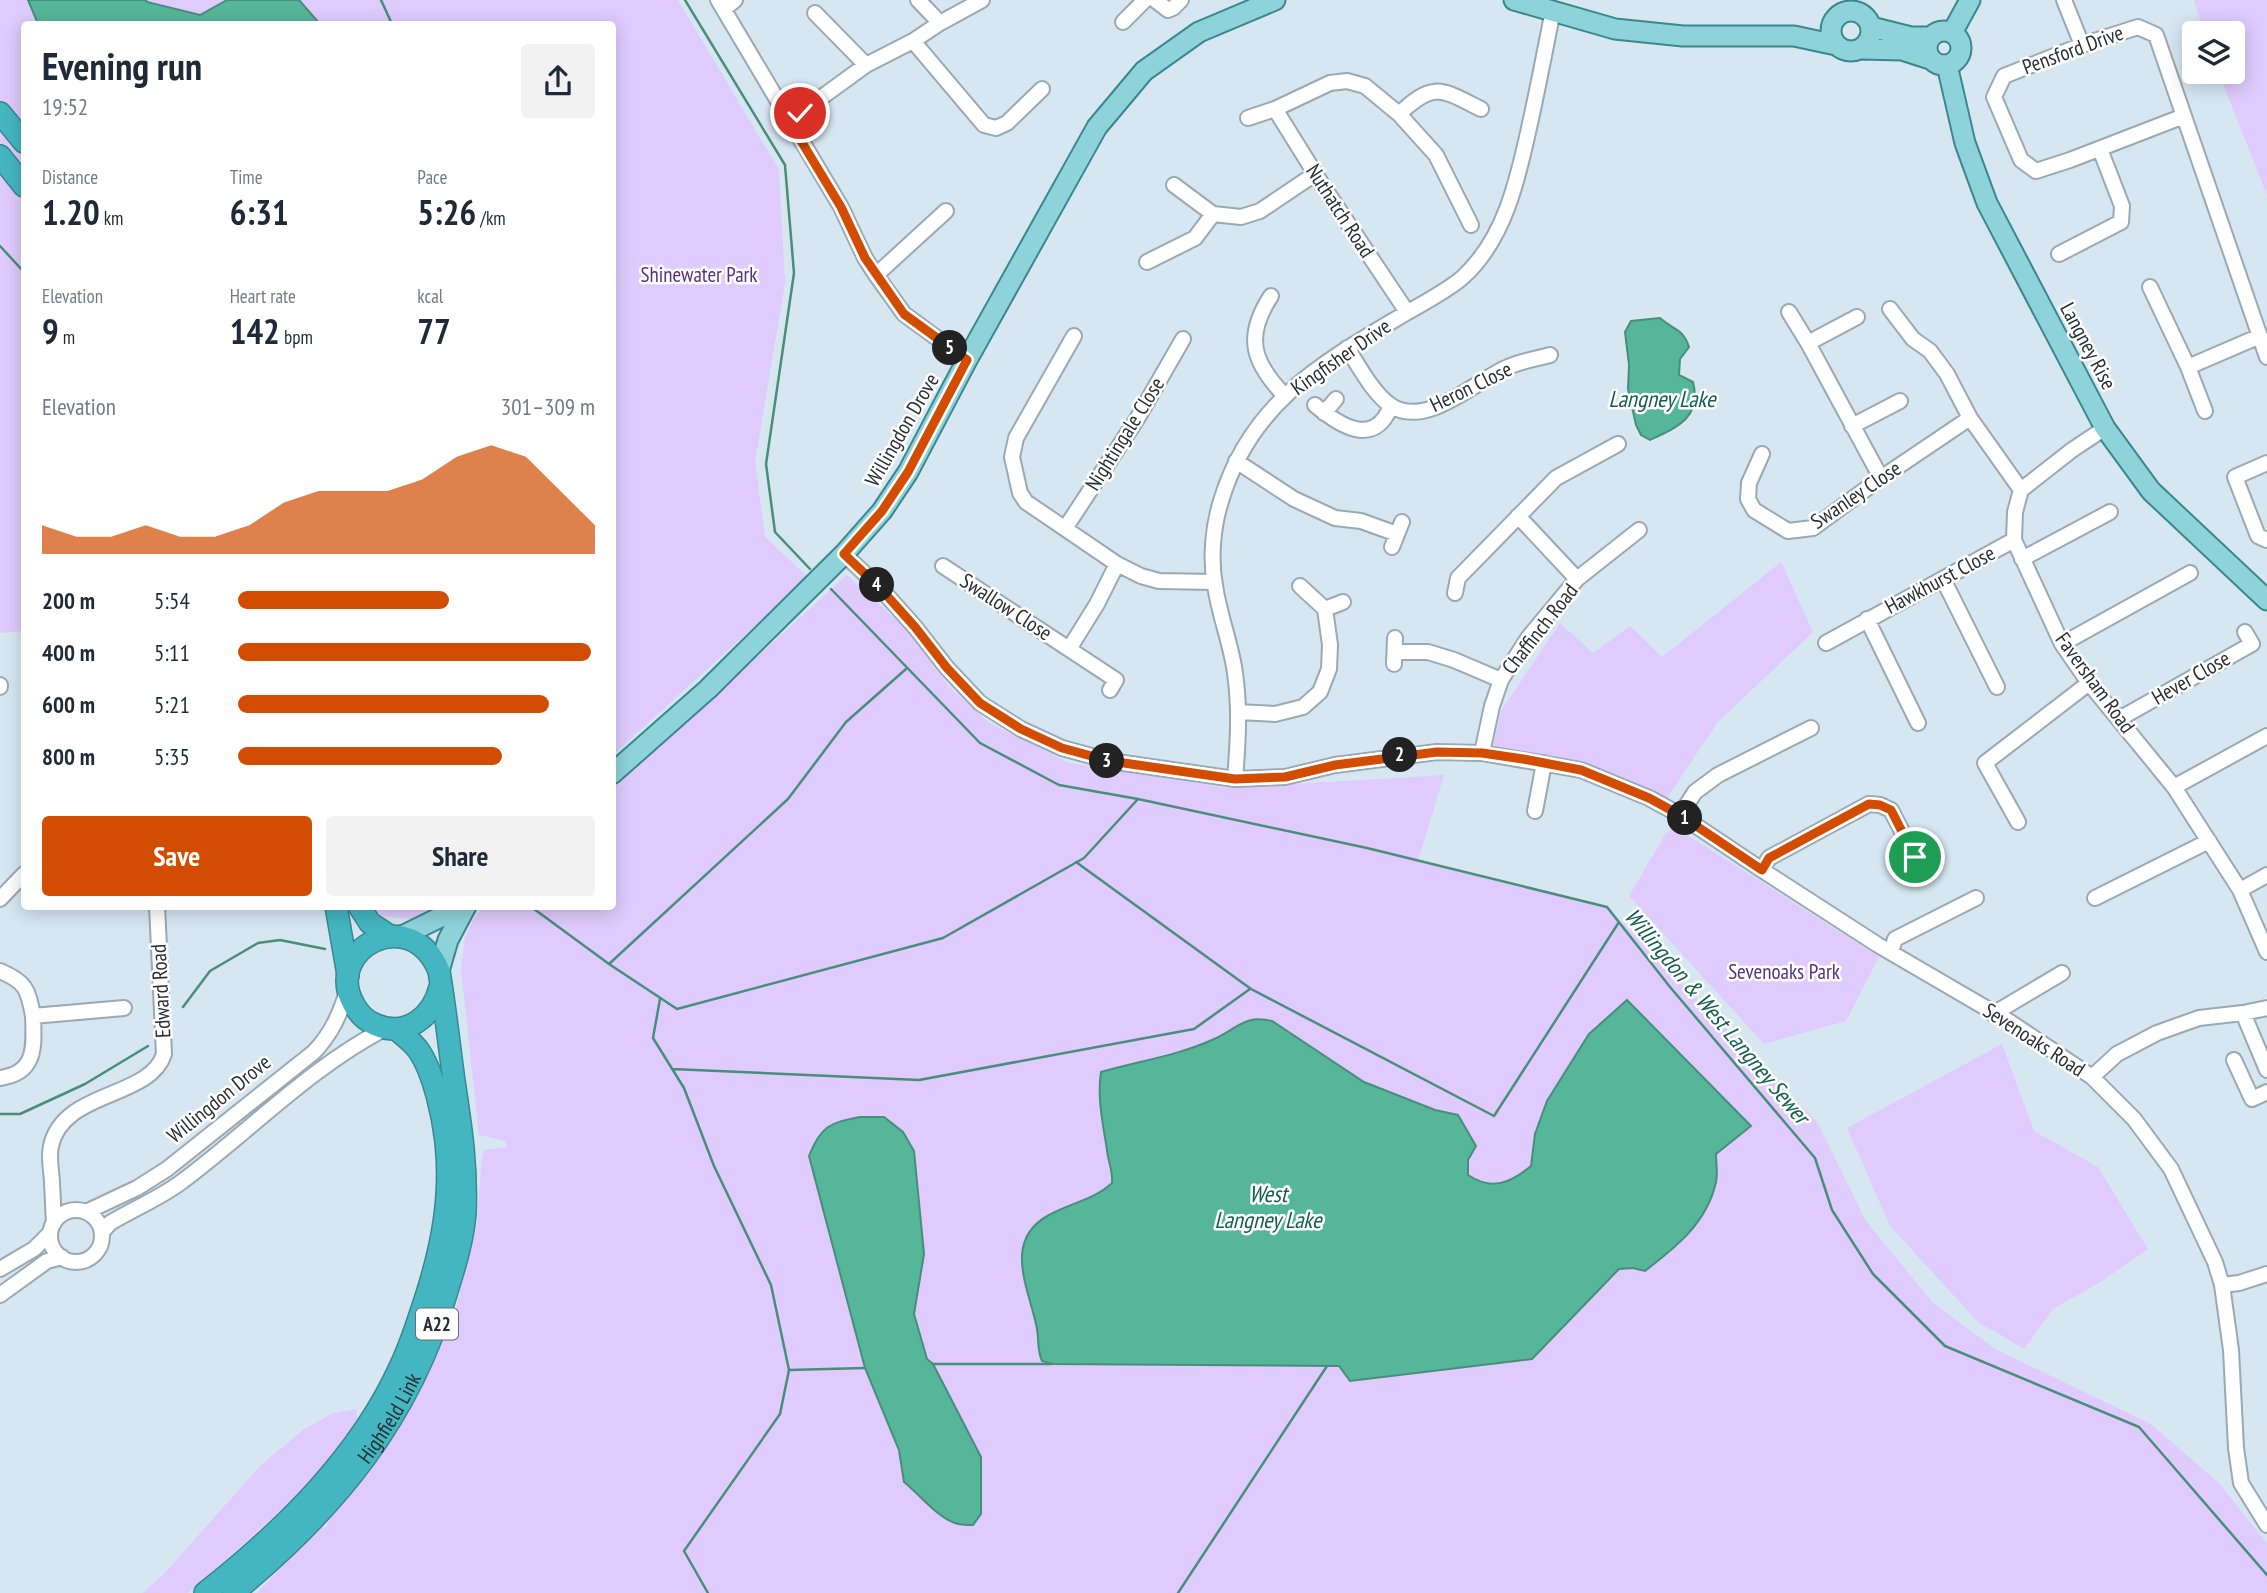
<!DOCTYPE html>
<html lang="en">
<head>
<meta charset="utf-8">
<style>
	:root { --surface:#fff; --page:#f2f2f3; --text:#1f2937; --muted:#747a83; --accent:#d24d02 }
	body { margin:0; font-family:"PT Sans Narrow",sans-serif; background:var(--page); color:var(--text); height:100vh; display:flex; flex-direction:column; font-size:26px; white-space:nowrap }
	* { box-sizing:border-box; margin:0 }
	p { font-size:23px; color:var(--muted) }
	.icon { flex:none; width:38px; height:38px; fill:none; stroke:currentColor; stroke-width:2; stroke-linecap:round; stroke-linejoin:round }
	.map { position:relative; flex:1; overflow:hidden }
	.details { position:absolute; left:21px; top:21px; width:595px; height:889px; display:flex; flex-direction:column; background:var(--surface); border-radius:7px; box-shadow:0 4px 18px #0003 }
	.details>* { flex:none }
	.buttons { position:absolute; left:2182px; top:21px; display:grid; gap:14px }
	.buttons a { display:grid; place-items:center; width:63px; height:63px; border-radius:7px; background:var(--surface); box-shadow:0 4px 18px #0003; font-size:35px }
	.pin { position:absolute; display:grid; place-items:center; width:60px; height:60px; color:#fff; margin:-30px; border:4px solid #fff; border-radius:50%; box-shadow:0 2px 7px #0007 }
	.km { position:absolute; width:35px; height:35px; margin:-18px; border-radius:50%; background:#222; color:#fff; font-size:19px; line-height:35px; text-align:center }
	.round { display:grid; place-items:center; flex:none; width:74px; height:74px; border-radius:7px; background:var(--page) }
	.overview { display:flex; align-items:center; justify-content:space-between; height:119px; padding:0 21px }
	h1 { font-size:38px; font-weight:800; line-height:52px }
	.metrics { display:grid; grid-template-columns:repeat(3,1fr); gap:10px; height:119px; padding:7px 21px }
	.metrics div { display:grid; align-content:center }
	.metrics b { font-size:35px; font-weight:800 }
	.metrics small { font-size:19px; font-weight:400 }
	.metrics p { font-size:19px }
	.chart { height:196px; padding:14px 21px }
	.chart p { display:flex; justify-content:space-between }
	.chart svg { width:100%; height:126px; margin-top:7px; fill:var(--accent); opacity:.7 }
	.button { display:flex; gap:14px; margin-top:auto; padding:14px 21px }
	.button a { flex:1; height:80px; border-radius:7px; background:var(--accent); color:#fff; font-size:28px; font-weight:800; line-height:80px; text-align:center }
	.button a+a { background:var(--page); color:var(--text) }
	ul { padding:0 21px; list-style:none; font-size:23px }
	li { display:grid; grid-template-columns:112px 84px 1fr; align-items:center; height:52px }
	li i { height:18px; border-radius:9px; background:var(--accent) }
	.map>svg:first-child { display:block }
	.green { fill:#dfcbfd; fill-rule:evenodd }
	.water { fill:#56b699; stroke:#488e7a; stroke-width:2 }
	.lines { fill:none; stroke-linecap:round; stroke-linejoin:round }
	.stream { stroke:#488e7a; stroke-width:2.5 }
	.minor-casing { stroke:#9aa9b3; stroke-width:18 }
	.major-casing { stroke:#3b878f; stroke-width:23 }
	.highway-casing { stroke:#3b878f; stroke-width:24 }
	.minor { stroke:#fff; stroke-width:14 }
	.major { stroke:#8fd3da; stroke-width:19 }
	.highway { stroke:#44b6c1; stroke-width:21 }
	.route-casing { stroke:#fff; stroke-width:14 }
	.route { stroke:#d24d02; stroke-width:9 }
	.labels { text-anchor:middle; stroke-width:5; stroke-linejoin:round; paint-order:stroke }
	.shield { fill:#fff; stroke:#696d70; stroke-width:2 }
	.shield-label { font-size:19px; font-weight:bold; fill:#292f33 }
	.street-label { font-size:21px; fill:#292f33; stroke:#fff }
	.park-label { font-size:21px; fill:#573181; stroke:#fff }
	.water-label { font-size:23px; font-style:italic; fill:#14604c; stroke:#fff }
</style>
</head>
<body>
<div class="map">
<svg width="2267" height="1593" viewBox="0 0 2267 1593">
	<rect width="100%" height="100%" fill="#d7e7f2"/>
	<path class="green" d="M0,0h678l101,170 6,113 -30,179 10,75 43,40 -195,178 -1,-731h-588v607l-24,2z
		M2194,0h73v195l-49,-123h15v-39h-29z
		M1781,562l32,70 -95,90 -53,79 -87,-37 -85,-17 8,-36 59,-88 33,30 37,-27 32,31z
		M847,575l56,51 47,62 38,34 81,41 157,25 218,-13 -26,86 189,46 210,215 49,99 67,82 64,47 154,74 69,60 47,60v49h-2010l61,-65 9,-1v-8l43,-49 45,-69 30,-66 11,-27 21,-85 5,-68 3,-5 22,-3 -1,-6 -27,-6 -18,-166 4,-31 8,-18 10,-13 129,-1 1,-118zM1246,1020l26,1 92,61 71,28 23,5 18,30 -8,15v15c24,16 42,8 63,-9l4,-32 13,-33 168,53v27l-12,31 -59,59 -12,-3 -14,1 -580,85 -2,-25 -15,-57 25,-57 54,-22 11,-10 1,-12 -6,-17 60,-97 47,-17zM809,1156l115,98 -10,60 13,45 6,5 48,93v57l-27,9c-19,-12 -33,-27 -50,-40l-5,-33 -34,-82z
		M1673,826l206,131 -33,64 -82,23 -135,-148 37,-63h2z
		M369,907h74l-25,13 -36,-4z
		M2002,1044l32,87 64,36 50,82 -46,32 -49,28 -29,40 -46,-27 -88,-96 -43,-98z
		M356,1409l2,13 -52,66 -118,105h-45l20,-18 98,-110 42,-35 30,-17z"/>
	<path class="water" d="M28,0h118l1,2 53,13 27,-15h72l21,24h-282z
		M1660,318c13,12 23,10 29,29l-9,12 -1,16 14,7c9,35 -15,45 -43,58l-9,-5 -5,-10 -8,-36 1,-24 -4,-33 6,-11z
		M1627,1000l124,126 -35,28c0,9 2,20 0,28 -9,41 -40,65 -71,89l-12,-3 -14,1 -87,90 -182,22 -11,-15 -287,-2 -10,-3c-5,-11 -3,-21 -5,-32 -7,-39 -36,-88 12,-114 21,-12 45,-15 63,-32 1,-13 -4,-21 -5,-33 -4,-26 -10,-52 -6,-78 38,-11 75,-16 111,-32 24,-10 32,-26 60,-19l92,61 71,28 23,5 18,31 -8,14v15c24,16 42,8 63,-9l4,-32 12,-33 42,-67z
		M860,1117h24l19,15 11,19 10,103 -10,60 13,45 6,5 48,93v57l-8,11c-6,0 -13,0 -18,-2 -17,-5 -36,-29 -51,-41l-5,-32 -34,-82 -56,-212c12,-30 20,-33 51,-39z"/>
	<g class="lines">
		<path class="stream" d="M381,0l11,24
			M685,0l100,165 9,108 -28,191 9,68 35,37
			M0,246l24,26
			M831,589l149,154 79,42 79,14 229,49 240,59 63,80 145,171 17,52 41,64 72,72 194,81 128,148
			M1076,862l175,127 243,127 125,-194
			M530,906l79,58 68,45 266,-71 141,-80 54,-59
			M609,964l179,-165 58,-77 60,-53
			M660,999l-7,39 31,50 30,78 57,119 18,85 -9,44 -96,137 24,42
			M183,1007l27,-36 48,-28 22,-3 45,9
			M672,1069l247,11 275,-51 56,-40
			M0,1114h20l65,-30 63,-38
			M933,1364h119
			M789,1370l76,-2
			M1178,1593l149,-227"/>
		<g class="minor-casing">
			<path id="minor" d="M718,0l123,207 24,51 11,17 28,39 63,46
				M918,0l22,23
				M1155,0l13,10 5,-2 8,-8
				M2064,0l18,45
				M724,9l11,-9
				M815,13l51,52
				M1123,22l22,-22
				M913,41l71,84 12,3 11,-5 35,-34
				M1275,109l46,74 86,129
				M1399,114c35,-33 42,-25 82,-5
				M2184,116l-114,44 -34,11 -15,-11 -27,-63 10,-21 78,-31 56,-18 18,8 111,322
				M1248,118l27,-9 55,-26 17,-2 18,5 34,28 37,41 35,70
				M789,121l77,-56 47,-24 27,-18 42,-23
				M1174,185l39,29 28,3 19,-6 55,-37
				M2059,254l62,-32 1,-16 -22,-57
				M1147,262l48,-24 18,-24
				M876,275l70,-64
				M2150,287l38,80 17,44
				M1271,296c-27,41 -18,67 14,100
				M1890,309l23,30 17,12 17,23 23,44 51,72
				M1789,312l19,31 73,135
				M1074,336l-58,102 -4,19 8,36 6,9 91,62 24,12 18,5 55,1
				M1808,343l49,-26
				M1347,348c12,18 25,44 43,57 36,25 86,-25 118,-38 13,-6 28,-8 42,-12
				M2188,367l72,-31
				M1315,405c25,21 59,43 76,1
				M1324,413l12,-14
				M1852,426l48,-25
				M2105,428l-33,22 -51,40 -6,22 -1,28 48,104 27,39 85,104 66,103 27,62
				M1762,454l-13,29 -1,16 6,11 34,21 25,-3 68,-50 89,-60
				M1236,461l58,38 41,19 26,3 36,13
				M2267,463l-32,14 23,59 9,4
				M1518,516l59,63
				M1066,527l71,-108 46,-80
				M1392,547l10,-25
				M844,554l37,35 34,38 32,41 33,35 41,26 41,19 48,13 125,18 50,-2 50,-12 102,-13 45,1 99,17 68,28 31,17 82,55 116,75 132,77 82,55 42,42 37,50 44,93 7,23 9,65 5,98 5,35 26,42
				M2022,559l88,-47
				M943,566l173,114 -6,10
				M1943,579l54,108
				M1455,593l3,-15 98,-100 62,-34
				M1325,609l18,-7
				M1867,619l51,104
				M1826,643l188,-103
				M2062,644l128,-71
				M1069,649l28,-45 20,-40
				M1395,652h33l26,8 47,20
				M1394,664l1,-26
				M0,685v2
				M1238,712l37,2 28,-7 17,-15 9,-23 1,-24 -5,-36 -25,-23
				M2119,719l133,-75 -7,-12
				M1482,753l10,-47 9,-26 27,-42 49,-59 62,-49
				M1235,779c3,-36 5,-71 0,-106 -4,-30 -16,-58 -20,-88 -5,-26 -2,-59 6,-84 28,-94 95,-135 175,-182 18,-11 52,-28 67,-42 44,-40 56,-104 68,-158 8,-37 15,-73 22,-109
				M2174,787l93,-51
				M1535,811l9,-48
				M1680,815l15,-23 23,-17 93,-47
				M2018,822l-33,-59 104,-80
				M1762,870l7,-12 100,-54 11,1 11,5 24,47
				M2240,890l27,-15
				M2095,898l114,-57
				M0,899l24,-25
				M1891,952l4,-13 81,-41
				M0,971c26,11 28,18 33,45
				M2243,1013l24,57
				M1993,1014l69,-41
				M2234,1060l18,39 15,-7
				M2092,1077l25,-23 40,-21 42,-15 44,-5 24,-5
				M0,1078c37,-5 34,-32 33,-62l91,-8
				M50 1236a26 26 0 1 1 52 0a26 26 0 1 1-52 0Z
				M86,1212l51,-24 30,-19 147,-117c18,-19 26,-38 34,-63
				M54,1223c-1,-13 -1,-26 -2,-39 0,-13 -4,-24 -1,-38 12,-56 99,-47 113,-92l-7,-148
				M102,1232l8,-9c23,-14 48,-24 70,-40 69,-51 129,-115 206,-155
				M0,1269l34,-20 16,-16
				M2222,1285l17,-2 28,-9
				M0,1295l47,-34 15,-4"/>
		</g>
		<g class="major-casing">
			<path id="major" d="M1514,0l101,29 68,7h111l42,9
				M1831 31a20 20 0 1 1 40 0a20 20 0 1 1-40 0Z
				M1871,27l40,10h20
				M1927 48a17 17 0 1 1 34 0a17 17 0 1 1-34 0Z
				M1952,33l18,-33
				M1862,49l40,1 28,9
				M1947,65l18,78 22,60 118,225 46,63 116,109
				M612,774l96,-85 136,-135 38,-43 26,-39 59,-112 130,-233 47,-56 55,-39 76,-32
				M402,936l61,-30
				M439,971l9,-31 18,-34"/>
		</g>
		<g class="highway-casing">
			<g id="highway">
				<path d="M0,113l24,29"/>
				<path d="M0,156l24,30"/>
				<path d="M336,906l12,69"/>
				<path d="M359,906l11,17 20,13"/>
				<path d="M205,1593c78,-62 155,-136 196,-228 10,-21 17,-44 24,-65 17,-52 27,-103 21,-158 -3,-26 -12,-69 -27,-91 -6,-9 -15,-15 -23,-22"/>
				<path id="s1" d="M233,1593c102,-84 177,-174 214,-302 8,-26 16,-52 18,-78 2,-47 -4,-86 -11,-132 -5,-37 -9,-74 -15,-110 -28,-69 -115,-22 -86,32 5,10 13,18 23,22 31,13 57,-9 64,-38"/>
			</g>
		</g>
		<use href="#minor" class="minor"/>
		<use href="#major" class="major"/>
		<use href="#highway" class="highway"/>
	</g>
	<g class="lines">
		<g class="route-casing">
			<path id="route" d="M800,113l-11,8 52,86 24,51 39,56 63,46 -59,112 -26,39 -38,43 37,35 34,38 32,41 33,35 41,26 41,19 48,13 125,18 50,-2 50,-12 102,-13 45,1 41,6 58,11 68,28 31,17 82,55 7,-12 100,-54 11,1 11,5 24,47"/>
		</g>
		<use href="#route" class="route"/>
	</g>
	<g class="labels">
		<rect class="shield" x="416" y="1308.5" width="42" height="31" rx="5"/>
		<g class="shield-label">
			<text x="437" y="1331">A22</text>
		</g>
		<g class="street-label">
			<text transform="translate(2073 50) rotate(-20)" y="7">Pensford Drive</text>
			<text transform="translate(1340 211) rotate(57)" y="7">Nuthatch Road</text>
			<text transform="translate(2088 346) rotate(62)" y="7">Langney Rise</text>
			<text transform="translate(1341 357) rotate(-35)" y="7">Kingfisher Drive</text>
			<text transform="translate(1471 387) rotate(-26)" y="7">Heron Close</text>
			<text transform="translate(902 430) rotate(-60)" y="7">Willingdon Drove</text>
			<text transform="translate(1125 434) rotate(-58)" y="7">Nightingale Close</text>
			<text transform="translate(1856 495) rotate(-34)" y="7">Swanley Close</text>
			<text transform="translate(1940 580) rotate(-28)" y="7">Hawkhurst Close</text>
			<text transform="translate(1006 607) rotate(33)" y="7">Swallow Close</text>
			<text transform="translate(1540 629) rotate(-52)" y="7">Chaffinch Road</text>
			<text transform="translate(2191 678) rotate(-30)" y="7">Hever Close</text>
			<text transform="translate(2095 683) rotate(54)" y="7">Faversham Road</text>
			<text transform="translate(161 991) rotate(-93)" y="7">Edward Road</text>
			<text transform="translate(2034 1040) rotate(33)" y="7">Sevenoaks Road</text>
			<text transform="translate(219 1099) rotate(-39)" y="7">Willingdon Drove</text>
			<text dy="7" stroke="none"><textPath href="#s1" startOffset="236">Highfield Link</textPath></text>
		</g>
		<g class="park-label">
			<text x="699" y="282">Shinewater Park</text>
			<text x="1784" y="979">Sevenoaks Park</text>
		</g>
		<g class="water-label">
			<text x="1662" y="407">Langney Lake</text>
			<text transform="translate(1717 1016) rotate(50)" y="8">Willingdon &amp; West Langney Sewer</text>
			<text x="1268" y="1202">West<tspan x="1268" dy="26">Langney Lake</tspan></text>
		</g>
	</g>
</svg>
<div class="buttons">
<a><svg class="icon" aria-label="layers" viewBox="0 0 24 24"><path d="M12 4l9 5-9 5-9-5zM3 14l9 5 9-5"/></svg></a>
</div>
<div class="pin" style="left:1915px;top:857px;background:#1e9e55"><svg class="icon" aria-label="arrive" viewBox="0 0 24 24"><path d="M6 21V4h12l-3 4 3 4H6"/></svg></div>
<div class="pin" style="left:800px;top:113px;background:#d93025"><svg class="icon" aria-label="check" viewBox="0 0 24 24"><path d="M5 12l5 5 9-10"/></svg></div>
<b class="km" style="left:1685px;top:818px">1</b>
<b class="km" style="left:1400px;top:755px">2</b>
<b class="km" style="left:1107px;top:761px">3</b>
<b class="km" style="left:877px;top:585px">4</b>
<b class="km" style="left:950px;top:348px">5</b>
<section class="details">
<div class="overview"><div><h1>Evening run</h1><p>19:52</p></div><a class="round"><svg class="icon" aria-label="share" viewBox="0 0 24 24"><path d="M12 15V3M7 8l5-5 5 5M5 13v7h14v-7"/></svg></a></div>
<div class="metrics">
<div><p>Distance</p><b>1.20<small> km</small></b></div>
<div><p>Time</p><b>6:31</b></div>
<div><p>Pace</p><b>5:26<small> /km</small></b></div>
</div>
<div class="metrics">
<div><p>Elevation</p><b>9<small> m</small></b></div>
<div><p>Heart rate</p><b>142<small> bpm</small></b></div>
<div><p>kcal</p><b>77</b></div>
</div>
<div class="chart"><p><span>Elevation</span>301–309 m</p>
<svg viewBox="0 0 160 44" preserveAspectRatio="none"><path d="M0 44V34L10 38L20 38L30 34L40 38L50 38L60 34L70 26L80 22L90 22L100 22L110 18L120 10L130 6L140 10L150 22L160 34V44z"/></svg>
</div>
<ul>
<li><b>200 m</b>5:54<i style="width:59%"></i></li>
<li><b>400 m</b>5:11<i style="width:99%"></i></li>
<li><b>600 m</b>5:21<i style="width:87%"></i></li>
<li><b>800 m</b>5:35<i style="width:74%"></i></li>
</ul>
<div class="button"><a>Save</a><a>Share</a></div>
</section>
</div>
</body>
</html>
